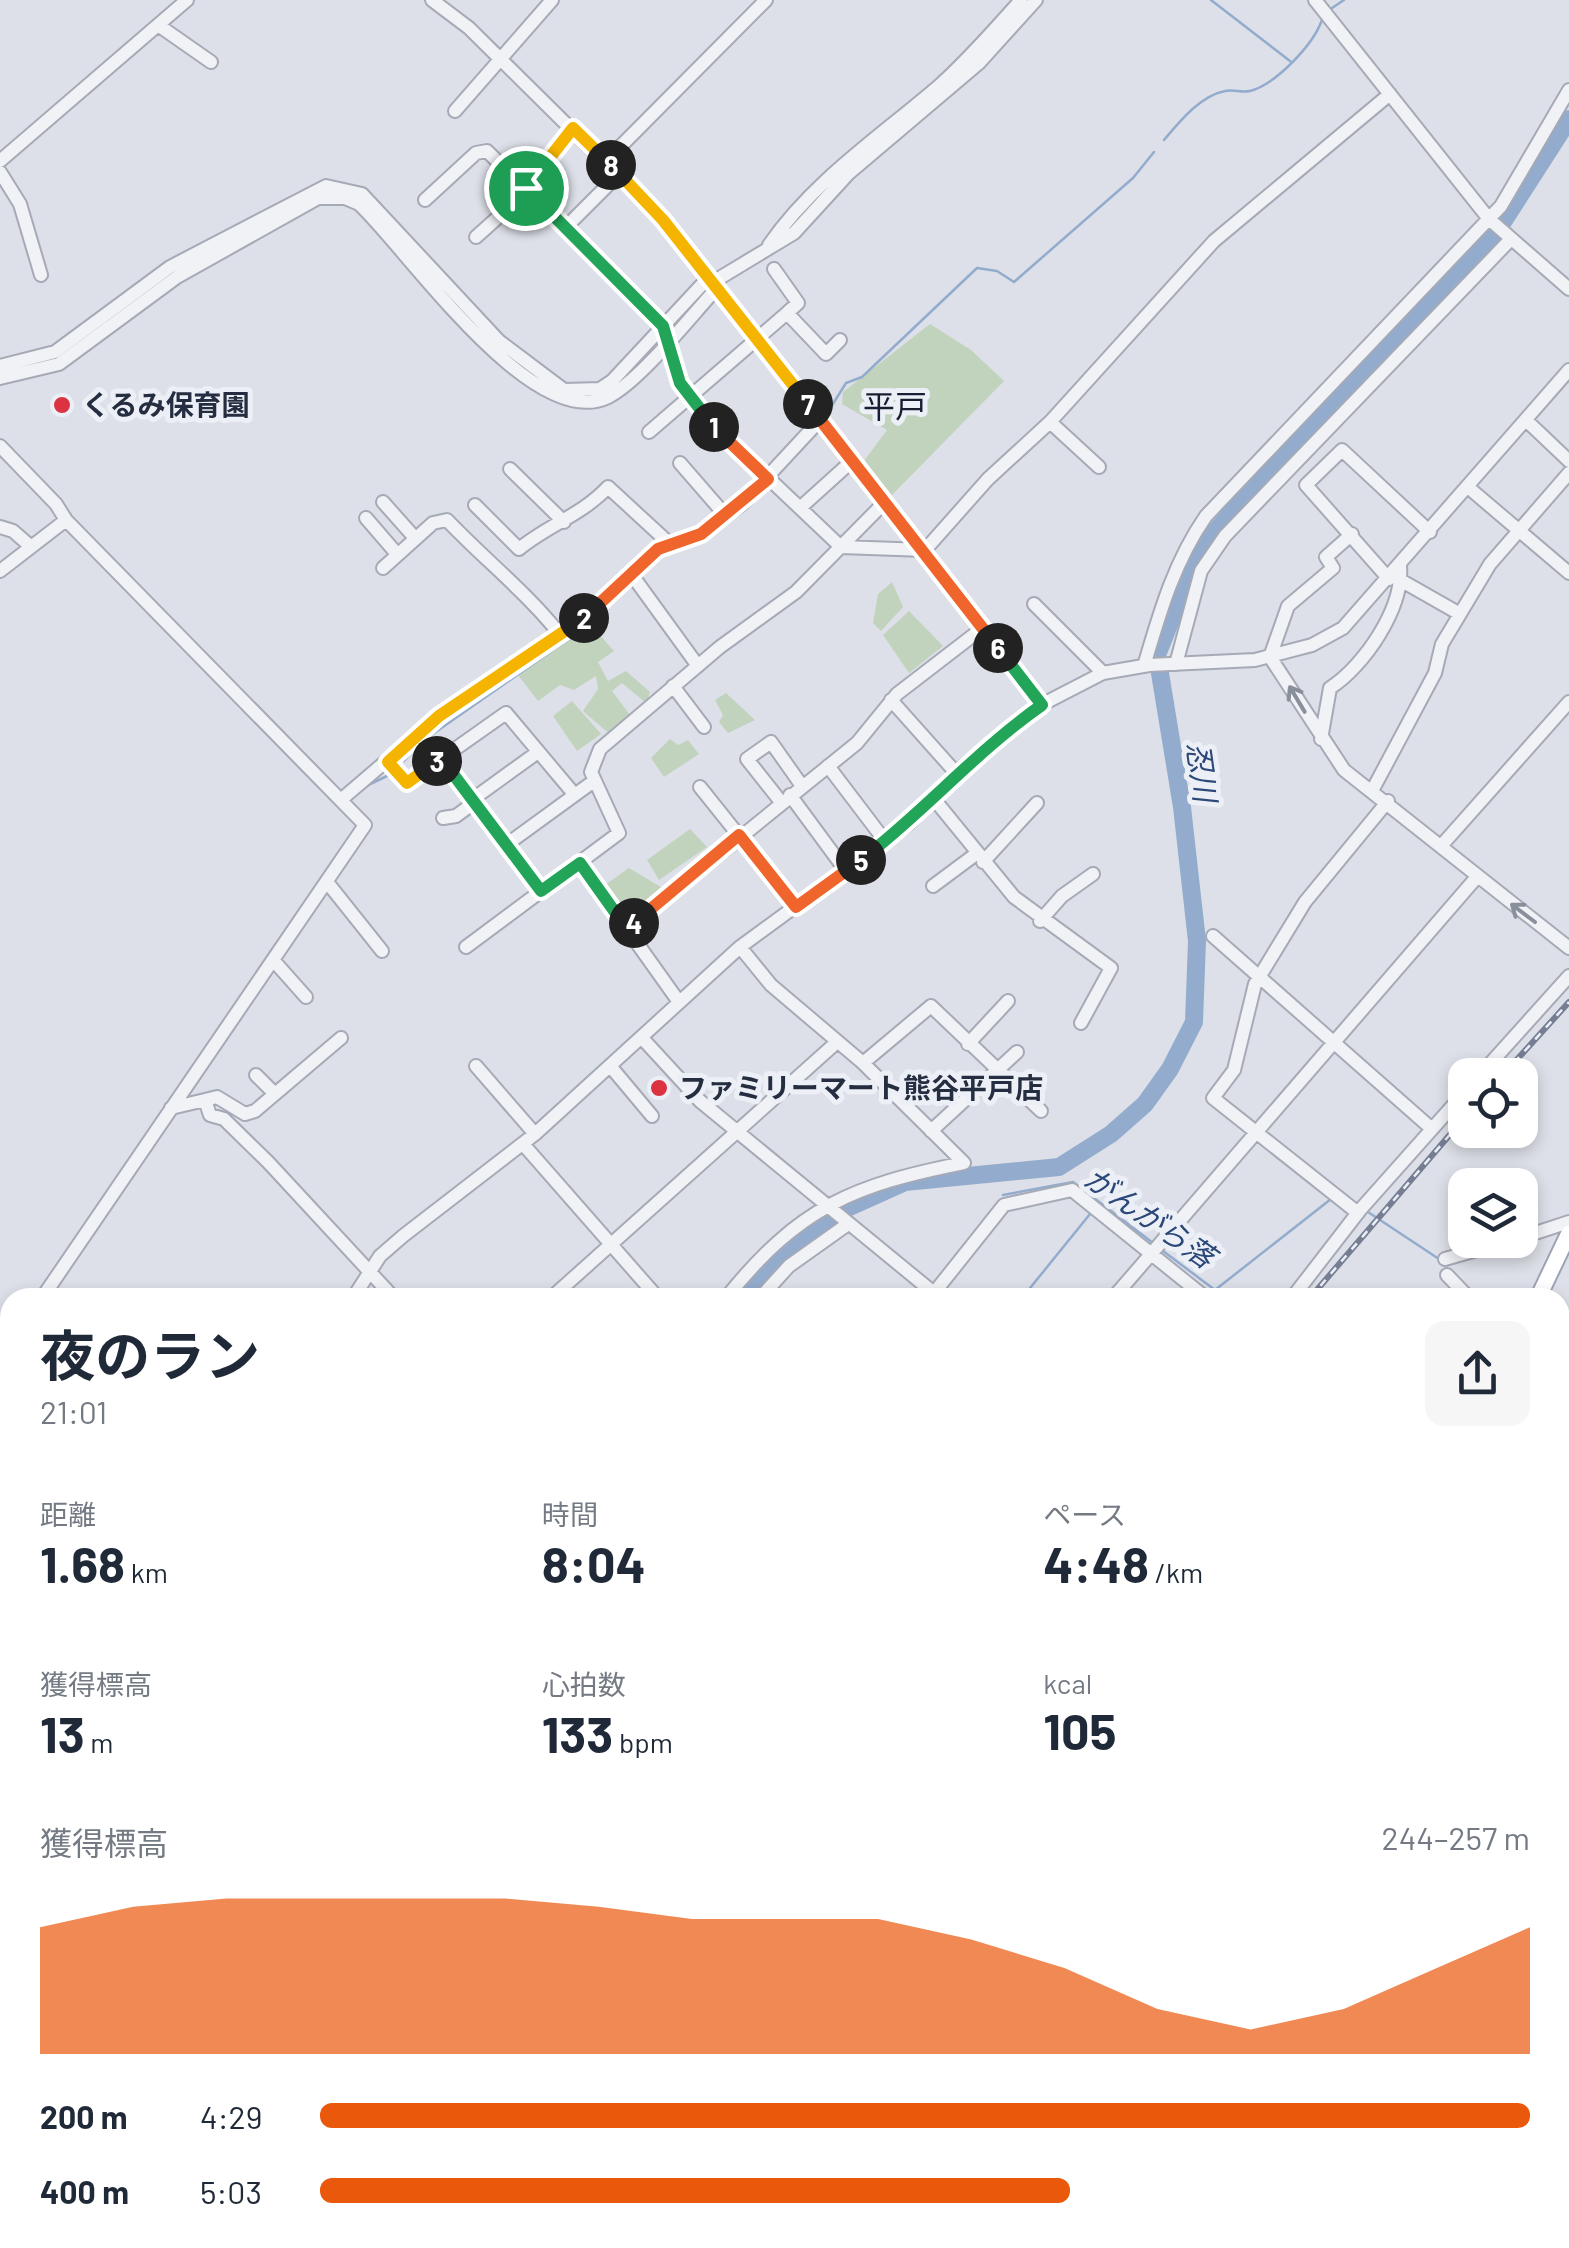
<!DOCTYPE html>
<html lang="ja">
<head>
<meta charset="utf-8">
<style>
	:root { --surface:#fff; --page:#f6f6f7; --text:#1f2937; --muted:#747a83; --accent:#ea580c }
	body { margin:0; font-family:Barlow,"Noto Sans JP",sans-serif; background:var(--page); color:var(--text); height:100vh; display:flex; flex-direction:column; font-size:38px; white-space:nowrap }
	* { box-sizing:border-box; margin:0 }
	p { font-size:32px; color:var(--muted) }
	.icon { flex:none; width:55px; height:55px; fill:none; stroke:currentColor; stroke-width:2; stroke-linecap:round; stroke-linejoin:round }
	.map { position:relative; flex:1; overflow:hidden }
	.panel { position:absolute; left:0px; top:1288px; width:1570px; height:962px; display:flex; flex-direction:column; background:var(--surface); border-radius:30px 30px 0 0; box-shadow:0 5px 15px #0003 }
	.panel>* { flex:none }
	.buttons { position:absolute; left:1448px; top:1058px; display:grid; gap:20px }
	.buttons a { display:grid; place-items:center; width:90px; height:90px; border-radius:20px; background:var(--surface); box-shadow:0 5px 15px #0003; font-size:50px }
	.pin { position:absolute; display:grid; place-items:center; width:85px; height:85px; color:#fff; margin:-42px; border:5px solid #fff; border-radius:50%; box-shadow:0 2px 10px #0007 }
	.km { position:absolute; width:50px; height:50px; margin:-25px; border-radius:50%; background:#222; color:#fff; font-size:28px; line-height:50px; text-align:center }
	.round { display:grid; place-items:center; flex:none; width:105px; height:105px; border-radius:20px; background:var(--page) }
	.headline { display:flex; align-items:center; justify-content:space-between; height:170px; padding:0 40px }
	h1 { font-size:55px; font-weight:700; line-height:75px }
	.metrics { display:grid; grid-template-columns:repeat(3,1fr); gap:15px; height:170px; padding:10px 40px }
	.metrics div { display:grid; align-content:center }
	.metrics b { font-size:50px; font-weight:700 }
	.metrics small { font-size:28px; font-weight:400 }
	.metrics p { font-size:28px }
	.chart { height:280px; padding:20px 40px }
	.chart p { display:flex; justify-content:space-between }
	.chart svg { width:100%; height:180px; margin-top:10px; fill:var(--accent); opacity:.7 }
	ul { padding:0 40px; list-style:none; font-size:32px }
	li { display:grid; grid-template-columns:160px 120px 1fr; align-items:center; height:75px }
	li i { height:25px; border-radius:12px; background:var(--accent) }
	.map>svg:first-child { display:block }
	.green { fill:#c1d3bd }
	.lines { fill:none; stroke-linecap:round; stroke-linejoin:round }
	.stream { stroke:#93accd; stroke-width:2.5 }
	.river { stroke:#93accd; stroke-width:18 }
	.minor-casing { stroke:#a6aab6; stroke-width:16 }
	.major-casing { stroke:#9ba4b5; stroke-width:19 }
	.highway-casing { stroke:#838ca0; stroke-width:21 }
	.minor { stroke:#f0f2f6; stroke-width:12 }
	.major { stroke:#fff; stroke-width:15 }
	.highway { stroke:#fff; stroke-width:18 }
	.rail-casing { stroke:#757e93; stroke-width:6 }
	.rail { stroke:#ecf0f6; stroke-width:2.5; stroke-dasharray:8; stroke-linecap:butt }
	.oneway { stroke:#8a909b }
	.split-1-casing { stroke:#fff; stroke-width:20 }
	.split-2-casing { stroke:#fff; stroke-width:20 }
	.split-3-casing { stroke:#fff; stroke-width:20 }
	.split-4-casing { stroke:#fff; stroke-width:20 }
	.split-5-casing { stroke:#fff; stroke-width:20 }
	.split-6-casing { stroke:#fff; stroke-width:20 }
	.split-7-casing { stroke:#fff; stroke-width:20 }
	.split-8-casing { stroke:#fff; stroke-width:20 }
	.split-9-casing { stroke:#fff; stroke-width:20 }
	.split-1 { stroke:#22a559; stroke-width:12 }
	.split-2 { stroke:#f0652b; stroke-width:12 }
	.split-3 { stroke:#f5b400; stroke-width:12 }
	.split-4 { stroke:#22a559; stroke-width:12 }
	.split-5 { stroke:#f0652b; stroke-width:12 }
	.split-6 { stroke:#22a559; stroke-width:12 }
	.split-7 { stroke:#f0652b; stroke-width:12 }
	.split-8 { stroke:#f5b400; stroke-width:12 }
	.split-9 { stroke:#f5b400; stroke-width:12 }
	.poi-dot { fill:#dc3342; stroke:#ecf0f6; stroke-width:4 }
	.labels { text-anchor:middle; stroke-width:10; stroke-linejoin:round; paint-order:stroke }
	.poi-label { font-size:28px; font-weight:bold; fill:#252d40; stroke:#ecf0f6; text-anchor:start }
	.water-label { font-size:30px; font-style:italic; fill:#2b4878; stroke:#ecf0f6 }
	.quarter-label { font-size:32px; fill:#171e31; stroke:#ecf0f6 }
</style>
</head>
<body>
<div class="map">
<svg width="1569" height="2248" viewBox="0 0 1569 2248">
	<rect width="100%" height="100%" fill="#dde0e8"/>
	<path class="green" d="M930,324l41,26 33,31 -116,118 -27,-34 26,-35 -45,-26 1,-12z
		M892,582l11,25 -22,24 -8,-8 5,-29z
		M909,611l34,35 -34,27 -26,-38z
		M591,625l23,26 -16,11 10,19 18,-10 24,21 -4,11 -24,-20 -10,8 18,24 -17,22 -30,-26 15,-22 -2,-13 -22,14 -14,-5 -22,16 -20,-26z
		M726,693l29,27 -27,13 -9,-11 4,-7 -8,-15z
		M572,701l29,33 -24,17 -24,-35z
		M670,739l8,6 10,-5 11,14 -35,23 -13,-19z
		M690,829l17,18 -48,33 -12,-20z
		M629,868l35,21 -36,30 -23,-34z"/>
	<g class="lines">
		<path class="stream" d="M1211,0l79,61
			M1329,10l15,-10
			M1164,140c16,-19 36,-44 61,-49 8,-2 17,2 25,0 26,-7 63,-46 72,-71
			M808,208l15,-16
			M826,415l20,-32 16,-6 115,-109 20,3 17,11 119,-104 21,-26
			M614,599l17,-14
			M404,761l16,-18 173,-121 4,-8
			M364,787l25,-12
			M1000,1175v2
			M1003,1195l70,-13 80,61
			M1365,1210l80,53
			M1163,1251l52,39 116,-91
			M1022,1298l68,-84"/>
		<path class="river" d="M744,1298l24,-29 77,-60 60,-27 154,-15 52,-33 34,-30 25,-35 24,-47 3,-81 -15,-134 -25,-152 33,-82 17,-32 85,-97 200,-205 77,-120"/>
		<g class="minor-casing">
			<path id="minor" d="M432,0l37,28 194,192 378,485
				M1315,0l174,219 80,70
				M158,25l53,37
				M455,111l97,-111
				M607,160l159,-160
				M0,161l187,-161
				M0,172l20,32 21,71
				M425,200l51,-47 11,-2 176,175 16,57 23,32 139,132 84,3 63,-71 62,-57 164,-181 176,-147
				M564,229l55,-55
				M476,237l30,-27 67,-82
				M769,245c45,-65 112,-109 171,-160 29,-26 55,-56 81,-85
				M774,269l24,34 -11,10
				M713,282l81,-49 54,-59 131,-111 57,-63
				M0,366l55,-14 115,-85 156,-81 36,8 137,147 65,49 36,-1 12,-8 97,-104
				M0,378l59,-14 118,-87 141,-79h27l14,6c50,47 174,230 249,193 32,-16 83,-81 109,-109
				M1526,420l43,41
				M1050,422l49,45
				M649,432l138,-119 39,41 14,-14
				M0,446l56,58 10,16 299,305 -323,473
				M680,463l46,53
				M510,469l54,53
				M1469,488l100,85
				M383,502l32,36
				M475,505l44,44c29,-24 63,-34 89,-62l63,58
				M800,508l52,-47
				M366,518l31,36
				M0,527l13,4 16,14
				M383,568l50,-45 14,-3c36,38 78,71 111,112
				M0,571l66,-51
				M632,575l66,91
				M1389,579l-83,-94 36,-35 88,82
				M1402,581l58,33
				M1034,604l69,69
				M1270,657l74,113 225,178
				M1270,657l18,-51 45,-38 -7,-11 26,-23
				M1176,664l25,-93 24,-35 286,-297
				M1144,666c16,-54 30,-104 62,-150l295,-310 68,-116
				M673,686l31,41
				M891,700l66,74
				M1321,739l9,-51c34,-22 74,-80 70,-122
				M441,758l100,133
				M388,762l19,21 99,-70 68,81
				M828,766l57,75
				M700,787l96,120
				M1373,789l62,-116 7,-29 48,-80 79,-91
				M790,795l56,76
				M343,798l96,-82 145,-98 74,-69 43,-15 42,-31 77,-83
				M473,799l65,-47
				M934,799l80,98 97,71 -30,55
				M781,802l-34,-43 24,-17 31,44
				M443,818l13,-2 19,-14
				M506,845l88,-64
				M1441,846l128,-144
				M983,862l54,-59
				M580,863l99,139
				M327,882l55,69
				M933,886l43,-32
				M1040,921l22,-25 31,-22
				M627,929l230,-186 40,-49 87,-67
				M1213,936l219,193
				M466,947l153,-114 -28,-61 9,-23 120,-102 76,-55 89,-90
				M740,947l31,38 92,78 68,-57 110,105
				M274,961l32,36
				M642,1038l58,63 240,197
				M968,1044l40,-43
				M863,1063l101,100
				M476,1066l59,68
				M611,1067l41,49
				M256,1075l19,19
				M1480,1075l89,-99
				M205,1100l12,-3 28,17 10,-3 86,-73
				M171,1108l34,-8 5,15 14,4 44,43 126,136
				M931,1131l86,-79
				M523,1144l135,154
				M1358,1213l-145,-115 21,-28 21,-86 50,-82 83,-101
				M1520,1238l49,-16
				M1445,1259l67,-19
				M1447,1275l22,23
				M353,1298l27,-42 23,-20 132,-102 205,-187 169,-124 54,-56 78,-62 62,-32 46,-8 106,-5 57,-15 31,-17 226,-258
				M551,1298l286,-256
				M726,1298c73,-91 127,-113 238,-135
				M760,1298l29,-32 59,-42
				M930,1298l74,-93 68,-15 134,108
				M1113,1298l363,-420
				M1292,1298l68,-88 105,-118
				M0,1359l10,-15
				M0,1379l10,7
				M1560,1402l9,7
				M0,1458l10,3
				M0,1611h10
				M1560,1651l9,45
				M0,1717l10,8
				M1560,1753l9,-2
				M0,1781l10,-13
				M0,1860l10,-14
				M1560,1956l9,-6
				M0,1983l10,-7
				M1560,2011l9,-1
				M0,2046l10,-4
				M1560,2072l9,-1
				M0,2139l10,-4
				M0,2209l10,6
				M1560,2220l9,-1
				M65,2240l37,8
				M400,2240l3,8
				M542,2240l1,8
				M1392,2240l1,8
				M175,2248l32,-8
				M610,2248l7,-8
				M682,2248l5,-8
				M724,2248l116,-8
				M1150,2248l126,-8"/>
		</g>
		<g class="major-casing">
			<path id="major" d="M1538,1298l31,-65"/>
		</g>
		<g class="highway-casing">
			<path id="highway" d="M1560,1590l9,-2
				M0,1880l10,-2"/>
		</g>
		<use href="#minor" class="minor"/>
		<use href="#major" class="major"/>
		<use href="#highway" class="highway"/>
		<g class="rail-casing">
			<path id="rail" d="M1503,1075l66,-73
				M1310,1298l155,-181
				M1560,1700l9,-3
				M1560,2209l9,-1
				M249,2248l18,-8
				M648,2248l5,-8
				M846,2248l142,-8
				M987,2248l153,-8"/>
		</g>
		<use href="#rail" class="rail"/>
	</g>
	<defs><path id="oneway-shaft" d="M-6 0H5M1.5-3L5.5 0L1.5 3" fill="none" stroke-width="1.6" stroke-linecap="round" stroke-linejoin="round" transform="scale(2.5)"/></defs>
	<g class="oneway">
		<use href="#oneway-shaft" transform="translate(1297 699) rotate(-121)"/>
		<use href="#oneway-shaft" transform="translate(1523 913) rotate(-143)"/>
	</g>
	<g class="lines">
		<g class="split-1-casing">
			<path id="split-1" d="M526,188l137,138 17,57 34,44"/>
		</g>
		<g class="split-2-casing">
			<path id="split-2" d="M584,618l74,-69 43,-15 67,-55 -54,-52"/>
		</g>
		<g class="split-3-casing">
			<path id="split-3" d="M437,761l-30,22 -19,-21 51,-46 145,-98"/>
		</g>
		<g class="split-4-casing">
			<path id="split-4" d="M437,761l4,-3 100,133 39,-28 47,66 7,-6"/>
		</g>
		<g class="split-5-casing">
			<path id="split-5" d="M634,923l105,-88 57,72 65,-47"/>
		</g>
		<g class="split-6-casing">
			<path id="split-6" d="M861,860c64,-49 115,-109 181,-155l-44,-57"/>
		</g>
		<g class="split-7-casing">
			<path id="split-7" d="M808,404l190,244"/>
		</g>
		<g class="split-8-casing">
			<path id="split-8" d="M611,165l52,55 145,184"/>
		</g>
		<g class="split-9-casing">
			<path id="split-9" d="M526,188l47,-60 38,37"/>
		</g>
		<use href="#split-1" class="split-1"/>
		<use href="#split-2" class="split-2"/>
		<use href="#split-3" class="split-3"/>
		<use href="#split-4" class="split-4"/>
		<use href="#split-5" class="split-5"/>
		<use href="#split-6" class="split-6"/>
		<use href="#split-7" class="split-7"/>
		<use href="#split-8" class="split-8"/>
		<use href="#split-9" class="split-9"/>
	</g>
	<g class="poi-dot">
		<circle cx="62" cy="405" r="10"/>
		<circle cx="659" cy="1088" r="10"/>
	</g>
	<g class="labels">
		<g class="poi-label">
			<text x="82" y="415">くるみ保育園</text>
			<text x="679" y="1098">ファミリーマート熊谷平戸店</text>
		</g>
		<g class="water-label">
			<text transform="translate(1201 772) rotate(82)" y="10">忍川</text>
			<text transform="translate(1149 1218) rotate(35)" y="10">がんがら落</text>
		</g>
		<g class="quarter-label">
			<text x="895" y="418">平戸</text>
		</g>
	</g>
</svg>
<div class="buttons">
<a><svg class="icon" aria-label="locate" viewBox="0 0 24 24"><circle cx="12" cy="12" r="6"/><path d="M12 2v4M12 18v4M2 12h4M18 12h4"/></svg></a>
<a><svg class="icon" aria-label="layers" viewBox="0 0 24 24"><path d="M12 4l9 5-9 5-9-5zM3 14l9 5 9-5"/></svg></a>
</div>
<div class="pin" style="left:526px;top:188px;background:#1e9e55"><svg class="icon" aria-label="arrive" viewBox="0 0 24 24"><path d="M6 21V4h12l-3 4 3 4H6"/></svg></div>
<b class="km" style="left:714px;top:427px">1</b>
<b class="km" style="left:584px;top:618px">2</b>
<b class="km" style="left:437px;top:761px">3</b>
<b class="km" style="left:634px;top:923px">4</b>
<b class="km" style="left:861px;top:860px">5</b>
<b class="km" style="left:998px;top:648px">6</b>
<b class="km" style="left:808px;top:404px">7</b>
<b class="km" style="left:611px;top:165px">8</b>
<section class="panel">
<div class="headline"><div><h1>夜のラン</h1><p>21:01</p></div><a class="round"><svg class="icon" aria-label="share" viewBox="0 0 24 24"><path d="M12 15V3M7 8l5-5 5 5M5 13v7h14v-7"/></svg></a></div>
<div class="metrics">
<div><p>距離</p><b>1.68<small> km</small></b></div>
<div><p>時間</p><b>8:04</b></div>
<div><p>ペース</p><b>4:48<small> /km</small></b></div>
</div>
<div class="metrics">
<div><p>獲得標高</p><b>13<small> m</small></b></div>
<div><p>心拍数</p><b>133<small> bpm</small></b></div>
<div><p>kcal</p><b>105</b></div>
</div>
<div class="chart"><p><span>獲得標高</span>244–257 m</p>
<svg viewBox="0 0 160 44" preserveAspectRatio="none"><path d="M0 44V13L10 8L20 6L30 6L40 6L50 6L60 8L70 11L80 11L90 11L100 16L110 23L120 33L130 38L140 33L150 23L160 13V44z"/></svg>
</div>
<ul>
<li><b>200 m</b>4:29<i style="width:100%"></i></li>
<li><b>400 m</b>5:03<i style="width:62%"></i></li>
</ul>
</section>
</div>
</body>
</html>
